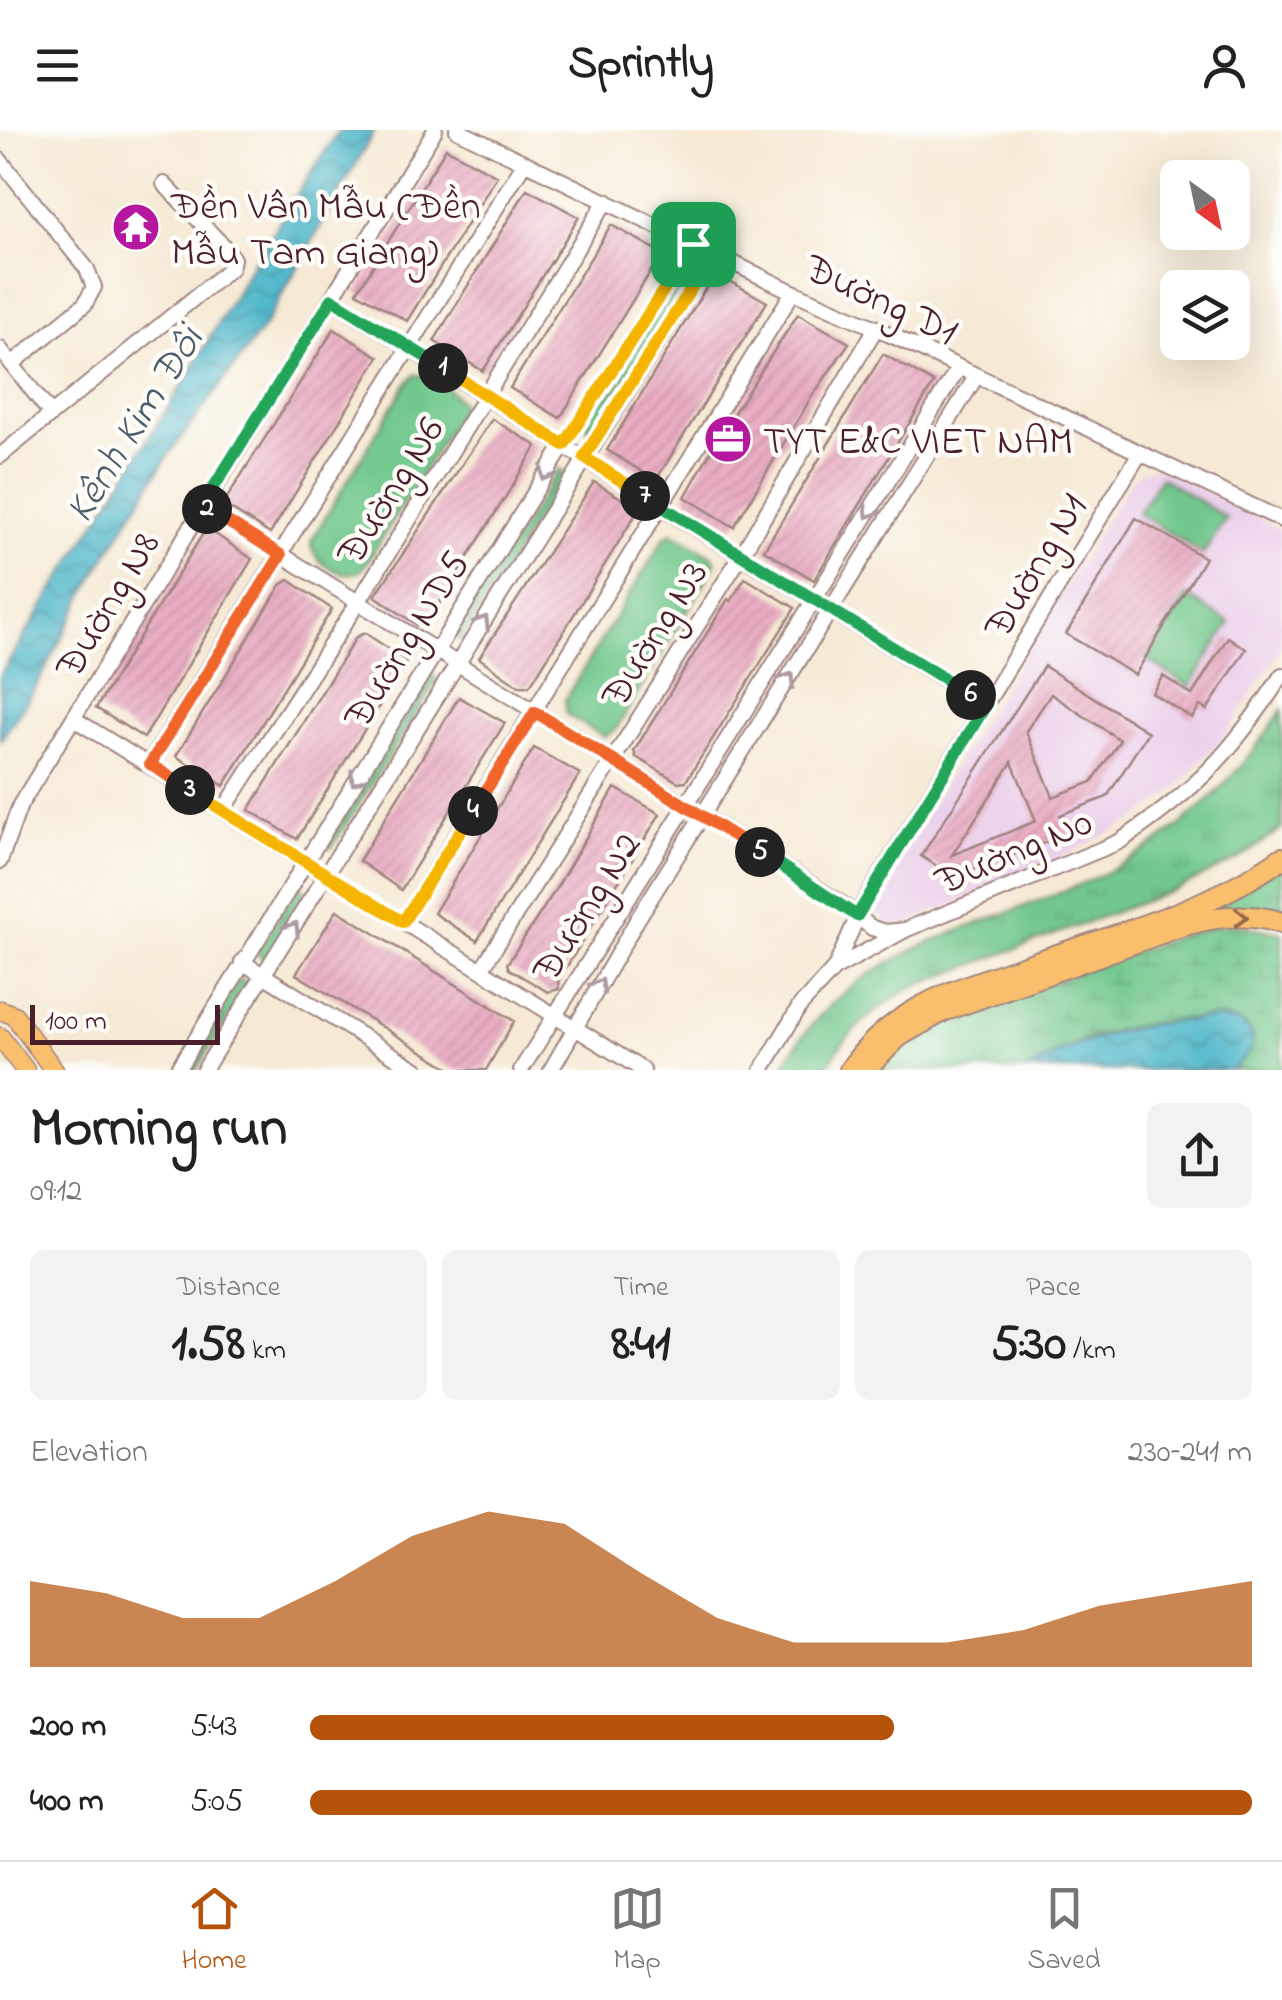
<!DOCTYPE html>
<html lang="en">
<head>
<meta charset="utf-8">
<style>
	:root { --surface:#fff; --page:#f2f2f2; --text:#222; --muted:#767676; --line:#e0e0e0; --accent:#b45309 }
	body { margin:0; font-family:"Indie Flower",sans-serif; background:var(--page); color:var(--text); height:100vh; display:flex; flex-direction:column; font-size:38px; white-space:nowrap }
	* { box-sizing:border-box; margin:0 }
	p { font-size:32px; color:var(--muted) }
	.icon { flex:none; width:55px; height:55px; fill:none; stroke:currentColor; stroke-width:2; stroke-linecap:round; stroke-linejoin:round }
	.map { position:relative; height:940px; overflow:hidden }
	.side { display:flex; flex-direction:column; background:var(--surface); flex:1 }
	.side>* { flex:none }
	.needle { width:65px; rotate:147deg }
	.controls { position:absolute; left:1160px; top:30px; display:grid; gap:20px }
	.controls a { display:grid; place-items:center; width:90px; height:90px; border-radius:15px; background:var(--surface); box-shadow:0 10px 40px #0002; font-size:50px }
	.scale { position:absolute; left:30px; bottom:25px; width:190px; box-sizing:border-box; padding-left:10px; border:5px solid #4a1f2b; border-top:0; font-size:28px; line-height:35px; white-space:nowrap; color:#4a1f2b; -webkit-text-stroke:8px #fdfcf7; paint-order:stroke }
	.pin { position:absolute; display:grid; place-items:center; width:85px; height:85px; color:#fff; margin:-42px; border-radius:20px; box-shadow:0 5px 15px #0006 }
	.km { position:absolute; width:50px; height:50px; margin:-25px; border-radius:50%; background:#222; color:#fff; font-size:28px; line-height:50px; text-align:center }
	.round { display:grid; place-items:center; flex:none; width:105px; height:105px; border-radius:15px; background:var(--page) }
	.overview { display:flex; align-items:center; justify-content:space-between; height:170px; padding:0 30px }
	h1 { font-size:55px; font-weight:700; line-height:75px }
	.metrics { display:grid; grid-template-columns:repeat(3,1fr); gap:15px; height:170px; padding:10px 30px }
	.metrics div { display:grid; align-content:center; border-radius:15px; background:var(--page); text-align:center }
	.metrics b { font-size:50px; font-weight:700 }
	.metrics small { font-size:28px; font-weight:400 }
	.metrics p { font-size:28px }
	.chart { height:280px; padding:20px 30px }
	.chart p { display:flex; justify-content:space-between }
	.chart svg { width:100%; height:180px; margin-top:10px; fill:var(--accent); opacity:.7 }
	ul { padding:0 30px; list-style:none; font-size:32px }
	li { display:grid; grid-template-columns:160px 120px 1fr; align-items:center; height:75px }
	li i { height:25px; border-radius:12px; background:var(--accent) }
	header { display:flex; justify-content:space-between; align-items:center; height:130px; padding:0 30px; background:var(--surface); font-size:45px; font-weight:700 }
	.menu { display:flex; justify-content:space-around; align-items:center; height:140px; border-top:2px solid var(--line); background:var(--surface); font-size:28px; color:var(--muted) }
	.menu a { display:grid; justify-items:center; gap:5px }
	.menu .selected { color:var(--accent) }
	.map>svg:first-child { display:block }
	.built { fill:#ebd1eb }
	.grass { fill:url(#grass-tufts); stroke:#5e745c; stroke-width:2.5 }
	.wetland { fill:url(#wetland-marsh); stroke:#5e745c; stroke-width:2.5 }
	.park { fill:#71c88d; stroke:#5e745c; stroke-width:2.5 }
	.water { fill:url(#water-waves); stroke:#4c6b7a; stroke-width:2.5 }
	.building { fill:url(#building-hatch); fill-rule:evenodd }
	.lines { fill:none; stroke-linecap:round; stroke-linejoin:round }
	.minor-casing { stroke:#a08480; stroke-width:18 }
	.major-casing { stroke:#a08480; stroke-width:21 }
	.highway-casing { stroke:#a08480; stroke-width:24 }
	.minor { stroke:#fff; stroke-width:14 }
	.major { stroke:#f9bf6d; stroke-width:18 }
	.highway { stroke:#f9bf6d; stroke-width:20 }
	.oneway { stroke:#ae9aa0 }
	.oneway2 { stroke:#996749 }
	.split-1-casing { stroke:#fff; stroke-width:20 }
	.split-2-casing { stroke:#fff; stroke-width:20 }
	.split-3-casing { stroke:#fff; stroke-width:20 }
	.split-4-casing { stroke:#fff; stroke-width:20 }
	.split-5-casing { stroke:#fff; stroke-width:20 }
	.split-6-casing { stroke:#fff; stroke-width:20 }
	.split-7-casing { stroke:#fff; stroke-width:20 }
	.split-8-casing { stroke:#fff; stroke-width:20 }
	.split-1 { stroke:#f5b400; stroke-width:12 }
	.split-2 { stroke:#22a559; stroke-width:12 }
	.split-3 { stroke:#f0652b; stroke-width:12 }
	.split-4 { stroke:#f5b400; stroke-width:12 }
	.split-5 { stroke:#f0652b; stroke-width:12 }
	.split-6 { stroke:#22a559; stroke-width:12 }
	.split-7 { stroke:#22a559; stroke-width:12 }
	.split-8 { stroke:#f5b400; stroke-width:12 }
	.labels { text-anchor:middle; stroke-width:9; stroke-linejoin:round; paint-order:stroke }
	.poi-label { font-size:40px; fill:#4a1f2b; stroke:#fdfcf7; text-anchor:start }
	.street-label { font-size:40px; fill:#4a1f2b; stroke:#fdfcf7 }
	.water-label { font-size:42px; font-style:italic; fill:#4b5c6b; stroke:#fdfcf7 }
</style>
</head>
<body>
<header><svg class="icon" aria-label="menu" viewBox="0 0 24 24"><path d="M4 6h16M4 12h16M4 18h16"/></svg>Sprintly<svg class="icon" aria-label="person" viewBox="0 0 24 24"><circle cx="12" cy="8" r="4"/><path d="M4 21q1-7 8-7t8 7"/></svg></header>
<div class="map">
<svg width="1282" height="940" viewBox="0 0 1282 940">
	<defs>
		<pattern id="grass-tufts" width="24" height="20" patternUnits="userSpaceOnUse" patternTransform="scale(2.5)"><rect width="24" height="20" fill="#71c88d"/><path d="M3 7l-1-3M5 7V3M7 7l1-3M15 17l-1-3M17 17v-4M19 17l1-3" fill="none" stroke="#63ab7a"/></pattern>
		<pattern id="wetland-marsh" width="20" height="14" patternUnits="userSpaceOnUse" patternTransform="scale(2.5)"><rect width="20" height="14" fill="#71c88d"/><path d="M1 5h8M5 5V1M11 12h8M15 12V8" fill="none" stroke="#63ab7a"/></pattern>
		<pattern id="water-waves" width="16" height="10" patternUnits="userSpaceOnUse" patternTransform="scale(2.5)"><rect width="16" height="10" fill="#4db7ca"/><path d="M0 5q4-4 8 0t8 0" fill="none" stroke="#4294a4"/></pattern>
		<pattern id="building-hatch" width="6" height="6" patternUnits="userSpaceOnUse" patternTransform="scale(2.5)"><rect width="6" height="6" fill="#eaaec5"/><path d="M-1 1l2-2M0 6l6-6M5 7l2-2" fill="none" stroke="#ca95a9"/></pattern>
	</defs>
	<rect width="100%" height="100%" fill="#fdfcf7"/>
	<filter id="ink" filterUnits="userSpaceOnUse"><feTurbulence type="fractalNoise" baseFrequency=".01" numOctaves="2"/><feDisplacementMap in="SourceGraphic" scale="20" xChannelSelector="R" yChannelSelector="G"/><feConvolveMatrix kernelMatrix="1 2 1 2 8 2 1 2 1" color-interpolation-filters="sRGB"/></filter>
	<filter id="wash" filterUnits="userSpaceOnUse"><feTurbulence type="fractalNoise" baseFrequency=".0048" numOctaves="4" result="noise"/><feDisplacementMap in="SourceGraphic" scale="40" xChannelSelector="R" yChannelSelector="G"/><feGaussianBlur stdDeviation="2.25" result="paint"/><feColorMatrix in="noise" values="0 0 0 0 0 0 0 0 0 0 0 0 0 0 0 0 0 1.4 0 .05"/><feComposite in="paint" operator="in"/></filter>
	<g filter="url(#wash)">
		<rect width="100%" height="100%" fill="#f6ead6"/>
		<path class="built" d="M1159,337l123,64v113l-7,14 -47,73 -51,57 -42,32 -102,51 -135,56h-8l-15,-18 5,-21 251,-408 10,-8z"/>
		<path class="grass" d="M685,139l4,5 -3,7 -89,141 -9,8 -2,-8z
			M559,339l5,3 -2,7 -103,163 -3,-9z
			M431,545l5,2 -2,8 -103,163 -3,-9z
			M1282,580v118l-42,30 -63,31 -264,98c-37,21 -68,45 -88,83h-43c64,-127 207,-140 323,-197 73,-35 134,-96 177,-163z
			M1282,735v52l-65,-9 -2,-6z
			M298,757l6,2 1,5 -39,62 -4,2 -6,-6z
			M243,850l4,7 -51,83h-13l55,-89z"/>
		<path class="wetland" d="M1236,794l46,9v137h-50c50,-81 -107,-43 -136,-34 -24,7 -45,28 -70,34 -11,0 -26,0 -38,0 -36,0 -72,0 -108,0 23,-25 48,-41 79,-54l211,-77 41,-12z"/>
		<path class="park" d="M415,245c17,-1 37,15 46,29l-2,9 -96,156c-18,13 -52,-6 -52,-28l95,-157z
			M1161,347l65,41 -23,36 -65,-41z
			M673,403l39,23 4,7 -99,165 -12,9 -39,-23 -1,-15 100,-162z
			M1187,466l43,27 -40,64 -43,-27z"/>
		<path class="water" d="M339,0h36l-110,195 -98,132 -70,114 -62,118 -35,52v-66l181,-288 76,-131z
			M1212,888c18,1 33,0 41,19l-3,15 -18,18h-206c60,-35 117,-49 186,-52z"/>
		<g id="blocks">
			<path class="building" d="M446,18l51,28 -90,145 -50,-29z
				M527,59l52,28 -96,154 -49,-30z
				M611,95l51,28 -102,165 -50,-30z
				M715,143l52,29 -111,178 -49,-30z
				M798,184l51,29 -40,58 -75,126 -49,-30 37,-66z
				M334,199l45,28 -109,177 -47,-30z
				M883,224l51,29 -120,197 -50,-30z
				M492,289l45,27 -108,174 -4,4 -8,1 -42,-29z
				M594,352l45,27 -106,172 -4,5h-10l-40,-28z
				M1136,388l69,40 -70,117 -69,-41z
				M211,401l41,28 -108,179 -48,-30 106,-173z
				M745,448l50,30 -109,173 -8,1 -42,-25 -2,-6 94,-152 3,2z
				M289,450l43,29 -108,177 -48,-30 105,-171z
				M365,503l42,28 -110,178 -48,-29 107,-173z
				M1228,507l18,12 -39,61 -7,-4 -8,12 -40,-25 11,-17 29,19z
				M1044,536l104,66 -41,65 -47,18 8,19 -114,43 -33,-21zM1051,564l69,46 -28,42 -39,15 -27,-66zM1012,632l24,59 -84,34z
				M459,567l46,26 -104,167 -42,-29z
				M534,618l46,26 -103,167 -43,-28z
				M615,658l45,26 -102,167 1,8 -11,3 -39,-23 -2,-5 47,-72z
				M337,780l177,111 -28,49h-33l-157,-96z"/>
		</g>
	</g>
	<g filter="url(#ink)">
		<use href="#blocks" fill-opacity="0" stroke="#a08480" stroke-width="2.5"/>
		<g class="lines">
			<g class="minor-casing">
				<path id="minor" d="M457,0l336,162 83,36 406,192
					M0,30l87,109 7,18 -9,17 -73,60
					M331,169l330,208 325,198
					M0,219l51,65
					M0,326l231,-188 2,-9 -4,-7 -65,-68
					M203,376l523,324 116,74 30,24 14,4 19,-2
					M74,589l569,351
					M149,634l374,-599
					M223,681l134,-207 249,-403
					M0,731l20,-56 415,-675
					M403,792l390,-630
					M242,832l175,108
					M835,838l28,-64 277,-451
					M481,840l261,-416 134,-226
					M177,940l387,-625 129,-200
					M204,940l509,-816
					M521,940l437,-701
					M551,940l86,-150 339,-543
					M762,940l38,-64 34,-37 71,-39 214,-88c77,-52 112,-88 163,-167"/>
			</g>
			<g class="major-casing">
				<path id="major" d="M0,880l14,5 40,55
					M0,907l25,33"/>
			</g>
			<g class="highway-casing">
				<path id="highway" d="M850,940c42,-62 105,-80 172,-103 88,-31 184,-55 260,-109
					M865,940l34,-34 44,-25 232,-83c35,-11 71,-17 107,-5"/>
			</g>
			<use href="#minor" class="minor"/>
			<use href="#major" class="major"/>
			<use href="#highway" class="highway"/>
		</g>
		<defs><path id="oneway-chevron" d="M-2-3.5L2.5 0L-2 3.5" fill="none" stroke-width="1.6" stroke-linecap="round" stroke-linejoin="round" transform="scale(2.5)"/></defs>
		<g class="oneway">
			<use href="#oneway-chevron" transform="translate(546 344) rotate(122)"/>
			<use href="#oneway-chevron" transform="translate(870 382) rotate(121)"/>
			<use href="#oneway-chevron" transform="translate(483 492) rotate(-58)"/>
			<use href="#oneway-chevron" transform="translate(788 549) rotate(-57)"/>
			<use href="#oneway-chevron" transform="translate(356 649) rotate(122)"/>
			<use href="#oneway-chevron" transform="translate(293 798) rotate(-58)"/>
			<use href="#oneway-chevron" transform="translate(599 855) rotate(-60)"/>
		</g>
		<use class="oneway2" href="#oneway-chevron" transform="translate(1241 787)"/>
	</g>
	<g class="lines" filter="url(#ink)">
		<g class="split-1-casing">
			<path id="split-1" d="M443,238l121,77 129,-201"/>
		</g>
		<g class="split-2-casing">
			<path id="split-2" d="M207,379l-5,-3 130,-207 111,69"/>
		</g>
		<g class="split-3-casing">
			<path id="split-3" d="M190,660l-40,-26 131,-209 -74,-46"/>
		</g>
		<g class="split-4-casing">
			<path id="split-4" d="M190,660l213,132 70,-111"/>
		</g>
		<g class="split-5-casing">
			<path id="split-5" d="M473,681l62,-99 225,140"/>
		</g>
		<g class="split-6-casing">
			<path id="split-6" d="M760,722l97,64 129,-211 -15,-10"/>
		</g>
		<g class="split-7-casing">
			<path id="split-7" d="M645,366l326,199"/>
		</g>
		<g class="split-8-casing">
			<path id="split-8" d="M645,366l-61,-39 129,-203 -20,-10"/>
		</g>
		<use href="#split-1" class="split-1"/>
		<use href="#split-2" class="split-2"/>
		<use href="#split-3" class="split-3"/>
		<use href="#split-4" class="split-4"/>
		<use href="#split-5" class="split-5"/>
		<use href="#split-6" class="split-6"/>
		<use href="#split-7" class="split-7"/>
		<use href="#split-8" class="split-8"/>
	</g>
	<defs>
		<g id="temple-disc" transform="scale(2.5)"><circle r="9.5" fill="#b5179e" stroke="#fdfcf7"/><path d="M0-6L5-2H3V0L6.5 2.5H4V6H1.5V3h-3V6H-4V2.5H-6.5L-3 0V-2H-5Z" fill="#fff"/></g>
		<g id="office-disc" transform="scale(2.5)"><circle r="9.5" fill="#b5179e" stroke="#fdfcf7"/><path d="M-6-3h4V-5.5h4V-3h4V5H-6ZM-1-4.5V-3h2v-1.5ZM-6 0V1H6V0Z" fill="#fff"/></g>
	</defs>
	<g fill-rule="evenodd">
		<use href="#temple-disc" x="136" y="97"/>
		<use href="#office-disc" x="728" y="309"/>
	</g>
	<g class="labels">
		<g class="poi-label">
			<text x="171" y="88">Đền Vân Mẫu (Đền<tspan x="171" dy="46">Mẫu Tam Giang)</tspan></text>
			<text x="763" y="323">TYT E&amp;C VIET NAM</text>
		</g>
		<g class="street-label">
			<text transform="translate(882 168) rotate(25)" y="14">Đường D1</text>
			<text transform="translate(389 360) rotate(-58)" y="14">Đường N6</text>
			<text transform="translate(1034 435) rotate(-59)" y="14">Đường N1</text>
			<text transform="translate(106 474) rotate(-59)" y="14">Đường N8</text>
			<text transform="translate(653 503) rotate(-58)" y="14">Đường N3</text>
			<text transform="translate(405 509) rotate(-58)" y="14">Đường ND5</text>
			<text transform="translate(1013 720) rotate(-23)" y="14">Đường N0</text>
			<text transform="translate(585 776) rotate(-58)" y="14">Đường N2</text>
		</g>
		<g class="water-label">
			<text transform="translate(132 293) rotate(-58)" y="15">Kênh Kim Đôi</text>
		</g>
	</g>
</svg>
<div class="controls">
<a><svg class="needle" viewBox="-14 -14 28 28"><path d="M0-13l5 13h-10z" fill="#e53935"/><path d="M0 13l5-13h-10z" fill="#767676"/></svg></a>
<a><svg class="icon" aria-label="layers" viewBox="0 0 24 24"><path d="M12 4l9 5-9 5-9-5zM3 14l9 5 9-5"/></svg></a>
</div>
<div class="scale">100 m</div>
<div class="pin" style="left:693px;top:114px;background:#1e9e55"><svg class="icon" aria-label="arrive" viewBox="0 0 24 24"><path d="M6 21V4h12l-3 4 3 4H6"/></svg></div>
<b class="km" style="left:443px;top:238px">1</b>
<b class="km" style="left:207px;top:379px">2</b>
<b class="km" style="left:190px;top:660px">3</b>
<b class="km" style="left:473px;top:681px">4</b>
<b class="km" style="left:760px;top:722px">5</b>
<b class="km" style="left:971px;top:565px">6</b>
<b class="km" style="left:645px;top:366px">7</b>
</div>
<section class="side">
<div class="overview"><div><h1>Morning run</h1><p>09:12</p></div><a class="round"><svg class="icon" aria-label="share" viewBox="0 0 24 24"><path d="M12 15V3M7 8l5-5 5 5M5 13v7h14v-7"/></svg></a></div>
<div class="metrics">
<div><p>Distance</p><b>1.58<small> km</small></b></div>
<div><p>Time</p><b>8:41</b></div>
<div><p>Pace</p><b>5:30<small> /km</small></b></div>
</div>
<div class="chart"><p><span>Elevation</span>230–241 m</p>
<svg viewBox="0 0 160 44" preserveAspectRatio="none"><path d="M0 44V23L10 26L20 32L30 32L40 23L50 12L60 6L70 9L80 21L90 32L100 38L110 38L120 38L130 35L140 29L150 26L160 23V44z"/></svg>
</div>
<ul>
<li><b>200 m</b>5:43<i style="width:62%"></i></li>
<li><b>400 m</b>5:05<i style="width:100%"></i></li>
</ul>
</section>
<nav class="menu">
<a class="selected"><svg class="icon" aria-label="home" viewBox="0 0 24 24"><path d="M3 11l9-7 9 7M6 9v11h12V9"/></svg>Home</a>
<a><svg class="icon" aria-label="map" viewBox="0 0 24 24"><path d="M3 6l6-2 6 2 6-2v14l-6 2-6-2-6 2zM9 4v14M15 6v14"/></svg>Map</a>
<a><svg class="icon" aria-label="saved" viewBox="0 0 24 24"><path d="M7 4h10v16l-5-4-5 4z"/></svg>Saved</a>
</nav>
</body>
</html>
